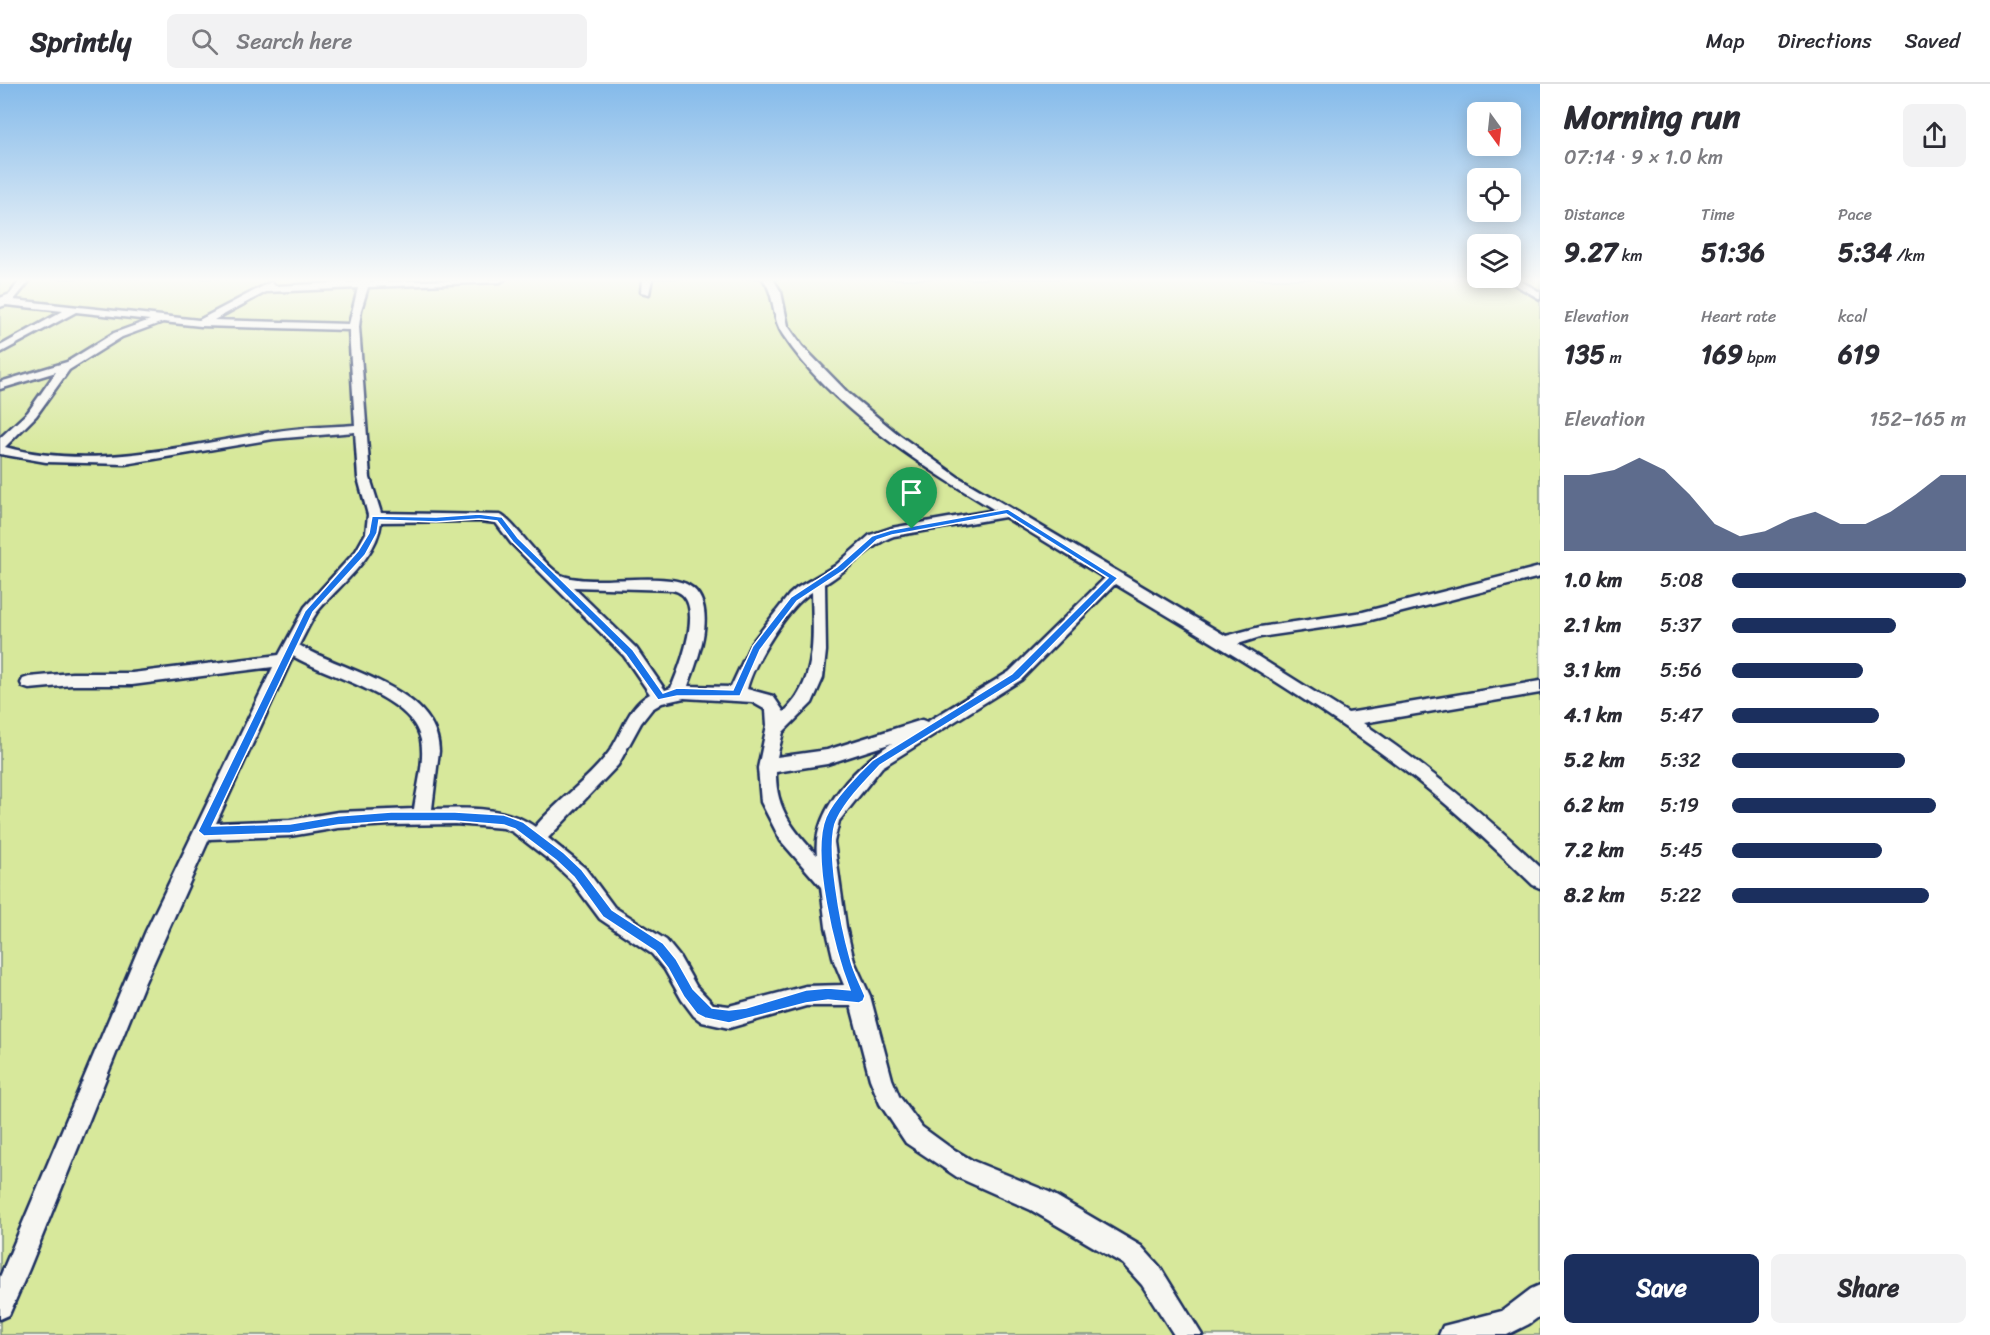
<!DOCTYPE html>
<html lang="en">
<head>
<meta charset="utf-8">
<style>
	:root { --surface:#fff; --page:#f2f2f3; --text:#2b2b33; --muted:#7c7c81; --line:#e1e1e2; --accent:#1b2f5e }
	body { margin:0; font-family:Sriracha,sans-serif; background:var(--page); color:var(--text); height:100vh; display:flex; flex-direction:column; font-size:22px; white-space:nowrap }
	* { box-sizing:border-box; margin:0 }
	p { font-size:20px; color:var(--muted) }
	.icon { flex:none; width:33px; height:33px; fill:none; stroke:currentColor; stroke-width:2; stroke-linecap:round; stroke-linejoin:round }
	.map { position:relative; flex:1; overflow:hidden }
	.drawer { display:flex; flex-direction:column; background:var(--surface); width:450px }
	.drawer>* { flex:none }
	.needle { width:39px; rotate:165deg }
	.controls { position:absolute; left:1467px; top:18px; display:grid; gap:12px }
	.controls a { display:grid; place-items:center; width:54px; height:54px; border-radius:9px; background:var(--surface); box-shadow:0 3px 15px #0003; font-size:30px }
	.pin { position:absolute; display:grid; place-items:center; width:51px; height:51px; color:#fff; margin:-62px -26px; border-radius:50% 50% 50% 0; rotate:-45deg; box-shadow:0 0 6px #0007 }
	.pin .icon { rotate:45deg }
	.round { display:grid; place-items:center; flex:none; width:63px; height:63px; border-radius:9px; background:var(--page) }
	.summary { display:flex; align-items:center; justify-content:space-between; height:102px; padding:0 24px }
	h1 { font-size:33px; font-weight:800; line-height:45px }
	.figures { display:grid; grid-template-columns:repeat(3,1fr); gap:9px; height:102px; padding:6px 24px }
	.figures div { display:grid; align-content:center }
	.figures b { font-size:26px; font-weight:800 }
	.figures small { font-size:16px; font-weight:400 }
	.figures p { font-size:16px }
	.chart { height:168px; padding:12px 24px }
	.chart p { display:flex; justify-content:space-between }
	.chart svg { width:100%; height:108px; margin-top:6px; fill:var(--accent); opacity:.7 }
	.primary-button { display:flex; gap:12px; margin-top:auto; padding:12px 24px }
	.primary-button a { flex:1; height:69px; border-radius:9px; background:var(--accent); color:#fff; font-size:24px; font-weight:800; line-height:69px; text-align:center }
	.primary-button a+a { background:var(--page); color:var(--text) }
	ul { padding:0 24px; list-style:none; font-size:20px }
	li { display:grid; grid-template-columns:96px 72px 1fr; align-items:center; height:45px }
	li i { height:15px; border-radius:8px; background:var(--accent) }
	header { display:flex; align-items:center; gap:36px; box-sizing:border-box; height:84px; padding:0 30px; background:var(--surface); border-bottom:2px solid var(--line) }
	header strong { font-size:28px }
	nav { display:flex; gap:33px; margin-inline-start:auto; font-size:21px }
	.search { width:420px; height:54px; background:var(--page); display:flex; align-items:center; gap:15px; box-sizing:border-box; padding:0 21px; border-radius:9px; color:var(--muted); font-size:22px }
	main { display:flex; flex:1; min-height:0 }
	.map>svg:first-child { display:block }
	.green { fill:#d7e89b; stroke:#798c7c; stroke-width:1.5 }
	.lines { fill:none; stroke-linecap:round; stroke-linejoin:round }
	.minor-casing { stroke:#1b2f5e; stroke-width:5 }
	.minor { fill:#f6f6f2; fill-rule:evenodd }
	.route { fill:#1a73e8; stroke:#fff; stroke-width:1.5; fill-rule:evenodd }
</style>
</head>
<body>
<header>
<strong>Sprintly</strong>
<div class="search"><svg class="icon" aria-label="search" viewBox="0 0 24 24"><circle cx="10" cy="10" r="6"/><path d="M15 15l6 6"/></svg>Search here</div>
<nav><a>Map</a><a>Directions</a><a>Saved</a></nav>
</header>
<main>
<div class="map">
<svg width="1540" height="1251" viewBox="0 0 1540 1251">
	<rect width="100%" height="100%" fill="#f6f6f2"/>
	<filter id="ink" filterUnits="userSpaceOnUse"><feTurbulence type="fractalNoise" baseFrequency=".0167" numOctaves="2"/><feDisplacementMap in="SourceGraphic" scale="12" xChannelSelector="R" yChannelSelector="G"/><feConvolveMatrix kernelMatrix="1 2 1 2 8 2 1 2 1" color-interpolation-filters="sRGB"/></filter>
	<g filter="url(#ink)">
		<path class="green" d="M0,195h1540v1056h-1540z"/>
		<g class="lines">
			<g class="minor-casing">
				<path id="minor" d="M21,195h10l-17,21 185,20 72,-38 4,4 85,-4 1,-3h10l-1,3 135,-3 -5,3 -132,5 -7,23 -2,17 11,151 11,35 119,2c11,3 44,52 61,60 12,5 28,5 41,5 20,0 70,-5 86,5 32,18 10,75 0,101l43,1 20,-43 38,-49 8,-7 38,-22 35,-31 21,-7 104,-18c-74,-44 -164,-102 -212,-175 -12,-18 -7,-39 -20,-56h10l8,13 7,34 14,20 46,47 51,42 59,42 268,159 34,-9 103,-15 177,-45v10l-177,45 -103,15 -22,7 110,69 192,-32v12l-177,30c64,43 121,91 177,144v21l-7,-3c-37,-36 -75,-72 -115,-104 -95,-75 -200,-135 -303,-197l-94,96 -139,87 -43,54 -5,21 12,85 8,34 16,35 22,83 7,17 23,31 26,19 25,15 76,31 92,54 19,21 42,68h-28l-32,-50 -19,-21 -92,-54 -74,-33 -51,-34 -26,-39 -10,-25 -19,-73h-45l-77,22 -27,-6 -8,-6 -12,-16 -17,-30 -13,-16 -52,-35 -29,-39 -18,-17 -40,-31 -10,-4 -48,-4 -64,1 -53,3 -48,8 -81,3 -65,145 -115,285 -20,46 -9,4v-42l146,-346 127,-264 -141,18h-60l-43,4 -6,-2 -2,-4 2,-4 6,-2 43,-4h60l147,-18 26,-48 51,-56 10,-18 2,-18 -10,-37 -3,-46 -82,7 -148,25 -79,-2 -46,-8v-16l28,-26 28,-40 -56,17v-7l67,-20 47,-29 36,-13 -74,-8 -76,41v-7l63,-35 -57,-6 -6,2v-9l10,-4zM358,204l-9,36 -135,-4 52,-28zM163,238l38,4 148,4 6,95c-28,2 -56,2 -83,7 -87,13 -179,39 -267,15l31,-31 33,-46 53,-33zM1005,433l100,61 -96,94 -82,50 -5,-2 -95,30 -50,7 6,-25 29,-29 11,-25 3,-27 -1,-67c25,-15 44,-39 69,-48zM479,437l17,2 15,20 113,113 26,38c-21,12 -25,32 -37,52 -17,28 -56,55 -78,81 -29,-21 -69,-19 -103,-18l7,-58c-1,-64 -96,-79 -140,-106 6,-11 11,-23 18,-33 22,-27 60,-54 64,-90zM573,503l99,3c37,6 7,79 -1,98l-6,2 -29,-42zM812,508c1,44 6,88 -28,120l-11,-16 -26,-7c6,-26 42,-84 65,-97zM293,572c36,22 119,39 128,84 4,21 -4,48 -7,69l-76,3 -48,8 -74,3zM684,614l68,4 14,8 1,15 -9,43 3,34 20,39 40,46 5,40 8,34 10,24 -38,1 -77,20 -16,-2 -17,-18 -17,-30 -13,-16 -52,-33 -29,-39 -37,-30 70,-73 23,-42 11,-14 10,-6zM892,659c-35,22 -80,67 -75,112 -24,-25 -42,-47 -41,-83l51,-8z
					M642,195h10l-3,15 -8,-2z
					M1505,195h12l23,13v7z
					M1540,1201v31l-11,8 -22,11h-68l4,-9 59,-15 29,-22z"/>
			</g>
			<use href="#minor" class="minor"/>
		</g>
	</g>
	<linearGradient id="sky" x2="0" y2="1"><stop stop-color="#84baea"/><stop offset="0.53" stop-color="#fbfbf9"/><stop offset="1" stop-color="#fbfbf9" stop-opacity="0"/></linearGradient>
	<rect width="1540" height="370" fill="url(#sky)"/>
	<path class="route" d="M1008,425l110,69 -99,101 -139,86c-15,16 -33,34 -43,54 -13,24 5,111 13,139 3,13 10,26 15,38l-2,5 -4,2 -31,-3 -22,3 -77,20 -24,-5 -8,-4 -13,-17 -16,-29 -13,-17 -52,-34 -29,-40 -18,-17 -41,-31 -11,-4 -49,-4h-64l-53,4 -48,8 -86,3 -6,-5 107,-220 53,-60 11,-18 3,-17 64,1 43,-3 23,3 16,21 115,112 30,43 14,-5 56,2 20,-44 38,-49 46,-30 35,-31 19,-6zM1006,430l102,64 -96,96 -139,86c-14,13 -40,40 -47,57 -16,38 9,135 24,173l-22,-2 -22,2 -60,18 -17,2 -17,-2 -19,-19 -17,-30 -13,-16 -51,-33 -30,-40 -18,-17 -41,-31 -19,-7 -49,-3h-64l-53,4 -48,8 -78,2 101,-214 52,-57 12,-22 2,-13 57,2 43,-3 18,2 16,21 113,113 32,45 19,-4h63l20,-46 37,-49 46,-30 34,-31 15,-5z"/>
</svg>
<div class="controls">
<a><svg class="needle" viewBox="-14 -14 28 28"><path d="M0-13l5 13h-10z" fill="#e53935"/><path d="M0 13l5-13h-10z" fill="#7c7c81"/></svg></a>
<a><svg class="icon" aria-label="locate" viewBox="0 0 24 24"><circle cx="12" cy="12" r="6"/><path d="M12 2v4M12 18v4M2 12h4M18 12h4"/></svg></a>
<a><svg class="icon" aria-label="layers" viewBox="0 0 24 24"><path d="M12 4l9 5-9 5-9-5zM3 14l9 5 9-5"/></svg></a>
</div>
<div class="pin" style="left:912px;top:445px;background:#1e9e55"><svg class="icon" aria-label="arrive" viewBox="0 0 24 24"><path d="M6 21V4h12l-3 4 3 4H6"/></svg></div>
</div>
<section class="drawer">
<div class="summary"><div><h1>Morning run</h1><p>07:14 · 9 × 1.0 km</p></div><a class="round"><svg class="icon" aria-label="share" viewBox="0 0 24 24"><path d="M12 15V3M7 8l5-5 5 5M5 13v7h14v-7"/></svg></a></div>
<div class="figures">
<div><p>Distance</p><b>9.27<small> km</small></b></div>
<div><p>Time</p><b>51:36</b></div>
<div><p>Pace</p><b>5:34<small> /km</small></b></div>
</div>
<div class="figures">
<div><p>Elevation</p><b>135<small> m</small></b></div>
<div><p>Heart rate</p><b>169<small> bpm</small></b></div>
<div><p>kcal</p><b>619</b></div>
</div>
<div class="chart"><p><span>Elevation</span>152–165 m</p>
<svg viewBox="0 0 160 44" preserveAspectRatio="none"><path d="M0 44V13L10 13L20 11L30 6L40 11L50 21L60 33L70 38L80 36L90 31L100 28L110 33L120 33L130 28L140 21L150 13L160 13V44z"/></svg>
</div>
<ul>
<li><b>1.0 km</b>5:08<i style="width:100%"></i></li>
<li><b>2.1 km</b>5:37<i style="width:70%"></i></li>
<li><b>3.1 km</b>5:56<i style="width:56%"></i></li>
<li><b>4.1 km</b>5:47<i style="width:63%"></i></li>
<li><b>5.2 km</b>5:32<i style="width:74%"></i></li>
<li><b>6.2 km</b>5:19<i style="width:87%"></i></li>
<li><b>7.2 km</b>5:45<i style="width:64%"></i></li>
<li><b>8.2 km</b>5:22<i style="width:84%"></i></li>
</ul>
<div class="primary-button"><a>Save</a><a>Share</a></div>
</section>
</main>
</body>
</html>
